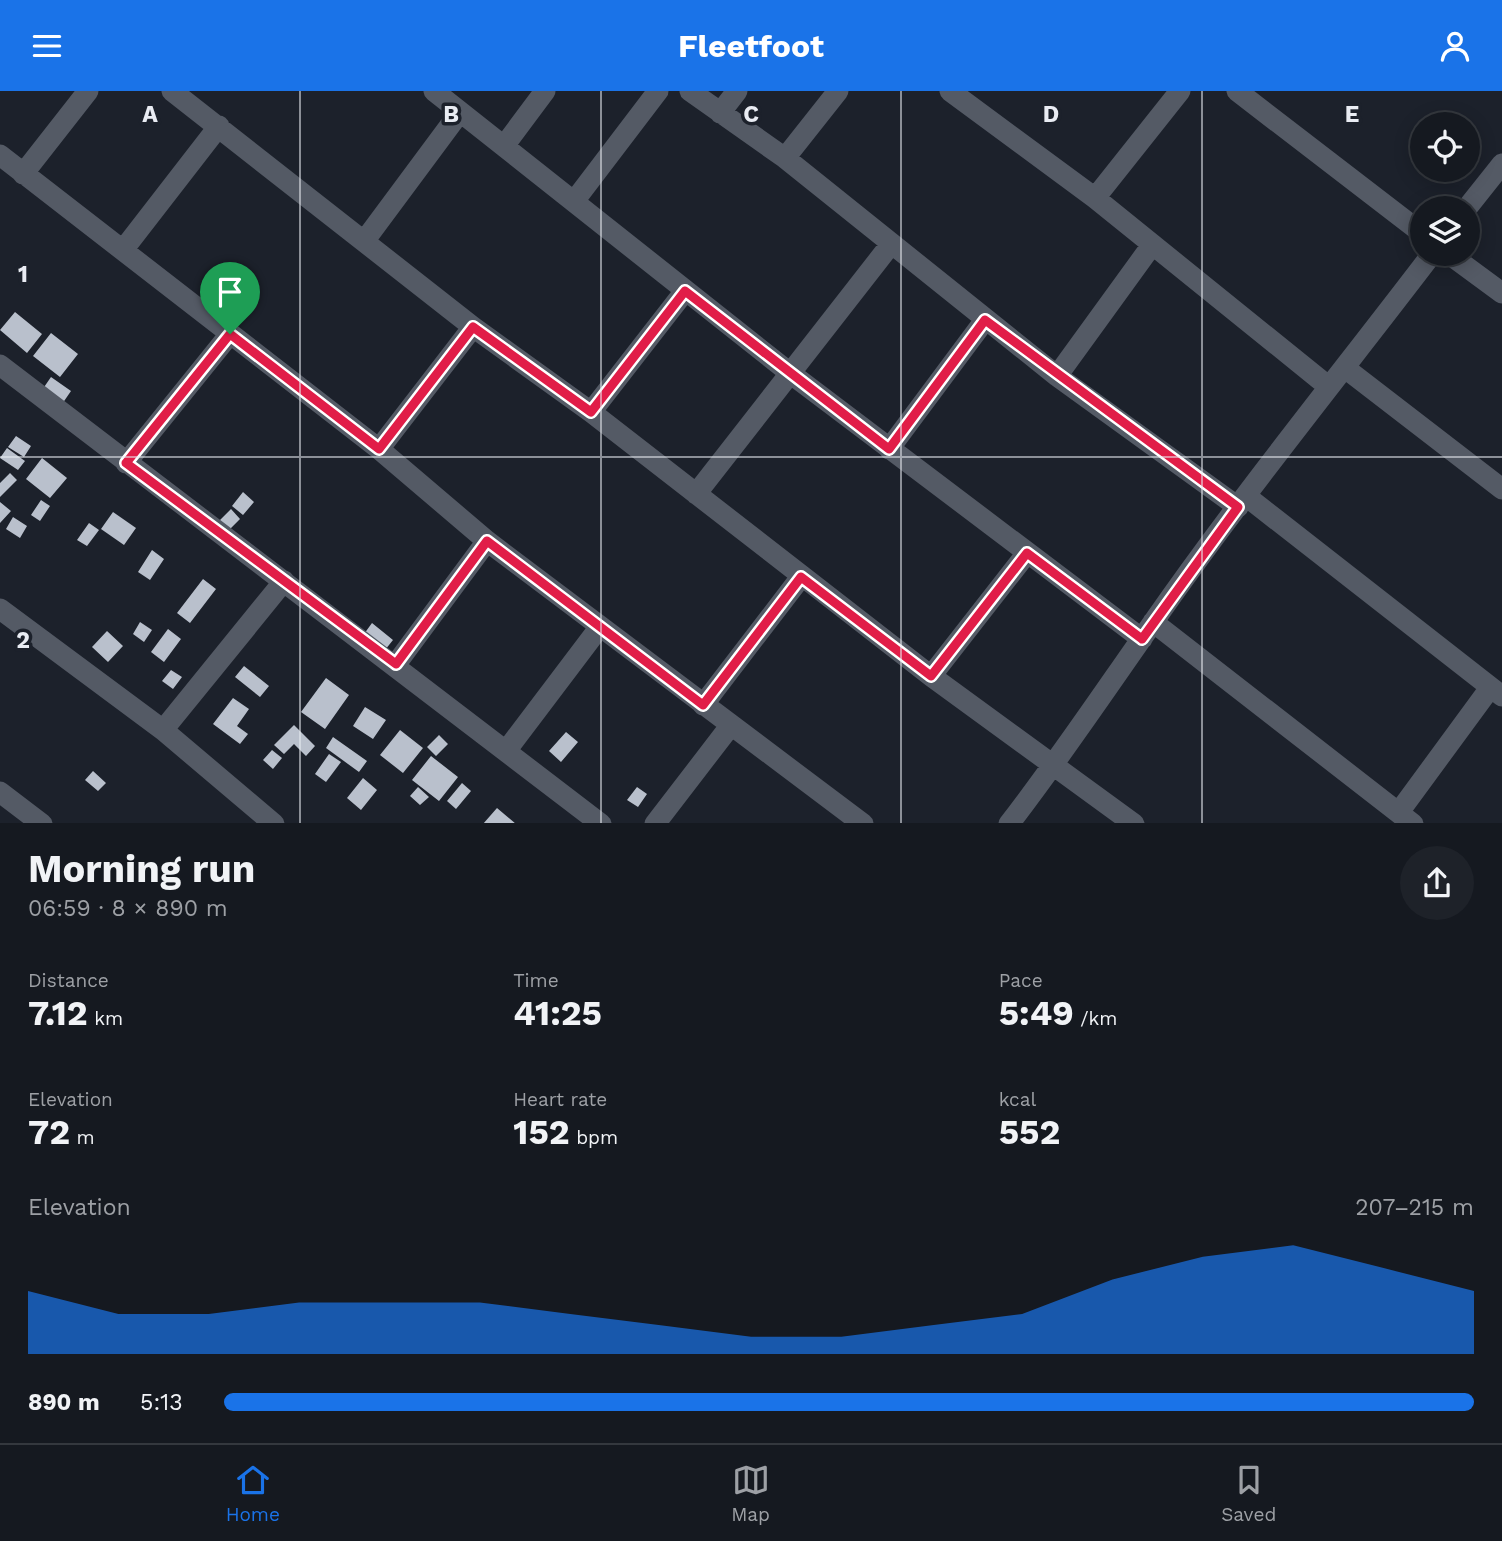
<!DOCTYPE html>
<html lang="en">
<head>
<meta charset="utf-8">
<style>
	:root { --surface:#151920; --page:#1e2229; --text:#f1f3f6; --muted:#9da0a5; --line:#34383e; --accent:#1a73e8 }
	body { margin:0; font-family:"Work Sans",sans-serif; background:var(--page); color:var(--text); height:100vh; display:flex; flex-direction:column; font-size:26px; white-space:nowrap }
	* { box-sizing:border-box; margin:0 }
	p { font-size:23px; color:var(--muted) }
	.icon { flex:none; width:38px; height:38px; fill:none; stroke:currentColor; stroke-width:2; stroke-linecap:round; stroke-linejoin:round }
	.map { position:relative; height:732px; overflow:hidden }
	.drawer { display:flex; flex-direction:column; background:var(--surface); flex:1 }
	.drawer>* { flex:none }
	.fabs { position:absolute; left:1410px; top:21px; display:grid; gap:14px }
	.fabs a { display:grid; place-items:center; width:70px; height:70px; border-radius:50%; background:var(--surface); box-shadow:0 4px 18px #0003,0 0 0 2px var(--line); font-size:35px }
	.pin { position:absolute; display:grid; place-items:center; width:60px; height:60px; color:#fff; margin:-72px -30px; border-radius:50% 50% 50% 0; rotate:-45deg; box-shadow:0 0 7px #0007 }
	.pin .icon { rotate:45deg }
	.round { display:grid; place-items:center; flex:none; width:74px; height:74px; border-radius:37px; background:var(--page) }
	.overview { display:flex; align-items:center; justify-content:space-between; height:119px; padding:0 28px }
	h1 { font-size:38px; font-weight:700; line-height:52px }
	.stats { display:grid; grid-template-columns:repeat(3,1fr); gap:10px; height:119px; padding:7px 28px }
	.stats div { display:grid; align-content:center }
	.stats b { font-size:35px; font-weight:700 }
	.stats small { font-size:19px; font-weight:400 }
	.stats p { font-size:19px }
	.chart { height:196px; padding:14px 28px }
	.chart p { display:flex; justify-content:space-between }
	.chart svg { width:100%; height:126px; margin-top:7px; fill:var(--accent); opacity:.7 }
	ul { padding:0 28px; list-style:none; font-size:23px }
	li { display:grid; grid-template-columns:112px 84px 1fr; align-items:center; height:52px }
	li i { height:18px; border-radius:9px; background:var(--accent) }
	header { display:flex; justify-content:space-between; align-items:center; height:91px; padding:0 28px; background:var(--accent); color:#fff; font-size:32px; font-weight:700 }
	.tabs { display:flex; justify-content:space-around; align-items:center; height:98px; border-top:2px solid var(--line); background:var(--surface); font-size:19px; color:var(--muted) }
	.tabs a { display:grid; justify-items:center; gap:4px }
	.tabs .on { color:var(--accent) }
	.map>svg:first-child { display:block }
	.building { fill:#b9c0cc }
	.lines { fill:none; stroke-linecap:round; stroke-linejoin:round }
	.minor { stroke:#545a65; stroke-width:21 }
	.route-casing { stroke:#fff; stroke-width:14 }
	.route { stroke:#e11d48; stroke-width:9 }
	.grid { fill:none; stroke:#e9ecf3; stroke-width:2; stroke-opacity:0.55 }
	.grid-label { font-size:23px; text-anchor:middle; font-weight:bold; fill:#e9ecf3; stroke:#1c212b; stroke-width:7; stroke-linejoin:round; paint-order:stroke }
</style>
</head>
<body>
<header><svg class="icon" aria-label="menu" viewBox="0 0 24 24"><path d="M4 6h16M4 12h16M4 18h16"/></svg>Fleetfoot<svg class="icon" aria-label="person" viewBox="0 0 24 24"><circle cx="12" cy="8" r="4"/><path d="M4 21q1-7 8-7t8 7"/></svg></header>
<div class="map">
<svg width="1502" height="733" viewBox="0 0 1502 733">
	<rect width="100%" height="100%" fill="#1c212b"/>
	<path class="building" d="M15,221l27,22 -15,19 -27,-23z
		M51,242l27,21 -18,23 -27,-21z
		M51,286l20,14 -11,16 -20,-14z
		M16,345l15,10 -7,11 -16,-10z
		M7,357l18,13 -7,9 -18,-12z
		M42,367l25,20 -17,20 -24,-19z
		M10,382l7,7 -17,17v-14z
		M243,401l11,10 -11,13 -11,-9z
		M41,409l9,6 -10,15 -9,-6z
		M0,411l11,9 -11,12z
		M231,418l9,10 -12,12 -9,-10z
		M113,421l23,16 -12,17 -23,-16z
		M13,426l14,9 -7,12 -14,-9z
		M89,432l10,7 -12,16 -10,-6z
		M152,459l12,9 -14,21 -12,-8z
		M203,488l13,10 -26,34 -13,-10z
		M140,531l12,8 -8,12 -11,-8z
		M372,532l21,17 -8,10 -21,-16z
		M168,538l13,10 -17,23 -13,-10z
		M107,540l16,15 -15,16 -16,-15z
		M244,575l25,20 -9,11 -25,-20z
		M171,579l11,7 -9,12 -11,-8z
		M326,587l23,17 -24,34 -24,-17z
		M233,607l16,11 -12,17 11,8 -8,10 -27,-20z
		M365,616l21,13 -13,19 -20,-13z
		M294,634l21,21 -9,10 -12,-12 -10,10 -10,-9z
		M400,639l23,18 -20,25 -23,-18z
		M566,641l12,10 -17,20 -12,-11z
		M439,644l9,9 -12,12 -9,-9z
		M333,646l34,24 -8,11 -33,-24z
		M272,659l10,8 -9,11 -10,-9z
		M329,663l12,8 -15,20 -11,-8z
		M431,665l27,21 -19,24 -27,-21z
		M93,680l13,12 -8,8 -13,-11z
		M363,687l14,12 -16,20 -14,-12z
		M462,692l9,8 -15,18 -9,-8z
		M418,696l11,10 -9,8 -10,-9z
		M637,696l10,7 -9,13 -11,-7z
		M497,717l19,16h-33z"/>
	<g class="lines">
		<path class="minor" d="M172,0l301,236 118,85 340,264 203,148
			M434,0l356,282 352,266
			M690,0l95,67 272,218 181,131
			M950,0l145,107 234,189
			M1237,0l186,143
			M720,22l17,-22
			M504,55l41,-55
			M0,64l379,294 108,92 376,283
			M785,67l53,-67
			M23,83l65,-83
			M1095,107l85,-107
			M575,109l83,-109
			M1467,117l35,-44
			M365,149l95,-128
			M123,159l96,-124
			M1449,163l53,39
			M0,274l601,459
			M1345,277l157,121
			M1057,285l95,-131
			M591,321l94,-121
			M379,358l94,-122
			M889,358l96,-129
			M126,372l104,-129
			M696,403l195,-250
			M1246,405l256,200
			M0,518l163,121 111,94
			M1153,531l260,202
			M396,573l91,-123
			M931,585l96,-123
			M703,614l98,-128
			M163,639l121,-149
			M506,660l93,-123
			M0,701l42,32
			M1399,721l91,-124
			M655,733l76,-99
			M1009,733c51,-66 97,-135 145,-203 88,-126 185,-245 278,-367"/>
	</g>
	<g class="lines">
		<g class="route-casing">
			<path id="route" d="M685,200l204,158 96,-129 253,187 -96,132 -115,-86 -96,123 -130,-99 -98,128 -216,-164 -91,123 -270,-201 104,-129 149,115 94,-122 118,85z"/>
		</g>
		<use href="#route" class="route"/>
	</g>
	<path class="grid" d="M300,0v733M601,0v733M901,0v733M1202,0v733M0,366h1502"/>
	<g class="grid-label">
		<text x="150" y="31">A</text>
		<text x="451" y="31">B</text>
		<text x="751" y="31">C</text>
		<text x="1051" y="31">D</text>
		<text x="1352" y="31">E</text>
		<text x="23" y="191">1</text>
		<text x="23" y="557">2</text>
	</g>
</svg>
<div class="fabs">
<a><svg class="icon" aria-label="locate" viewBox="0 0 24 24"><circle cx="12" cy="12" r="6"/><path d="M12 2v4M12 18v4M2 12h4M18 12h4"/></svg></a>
<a><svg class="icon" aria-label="layers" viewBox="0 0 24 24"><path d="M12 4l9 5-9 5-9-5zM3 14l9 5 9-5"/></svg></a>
</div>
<div class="pin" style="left:230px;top:243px;background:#1e9e55"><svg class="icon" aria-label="arrive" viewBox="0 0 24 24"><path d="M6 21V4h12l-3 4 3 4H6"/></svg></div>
</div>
<section class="drawer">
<div class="overview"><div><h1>Morning run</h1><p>06:59 · 8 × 890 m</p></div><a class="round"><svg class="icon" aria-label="share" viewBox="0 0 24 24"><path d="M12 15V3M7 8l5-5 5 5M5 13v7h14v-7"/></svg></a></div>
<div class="stats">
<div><p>Distance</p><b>7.12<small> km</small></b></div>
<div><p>Time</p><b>41:25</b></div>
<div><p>Pace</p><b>5:49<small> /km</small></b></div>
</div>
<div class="stats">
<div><p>Elevation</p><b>72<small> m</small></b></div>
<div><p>Heart rate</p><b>152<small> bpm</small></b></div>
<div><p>kcal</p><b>552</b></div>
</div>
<div class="chart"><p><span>Elevation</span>207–215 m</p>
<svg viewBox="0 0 160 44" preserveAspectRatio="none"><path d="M0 44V22L10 30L20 30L30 26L40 26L50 26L60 30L70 34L80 38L90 38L100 34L110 30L120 18L130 10L140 6L150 14L160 22V44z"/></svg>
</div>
<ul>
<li><b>890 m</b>5:13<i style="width:100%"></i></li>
</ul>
</section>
<nav class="tabs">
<a class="on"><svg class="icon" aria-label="home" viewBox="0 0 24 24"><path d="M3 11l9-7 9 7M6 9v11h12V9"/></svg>Home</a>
<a><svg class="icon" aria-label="map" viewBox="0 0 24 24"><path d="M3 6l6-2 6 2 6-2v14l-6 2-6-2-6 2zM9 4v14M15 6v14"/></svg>Map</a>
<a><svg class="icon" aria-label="saved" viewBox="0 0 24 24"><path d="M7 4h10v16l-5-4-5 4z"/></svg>Saved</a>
</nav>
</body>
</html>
